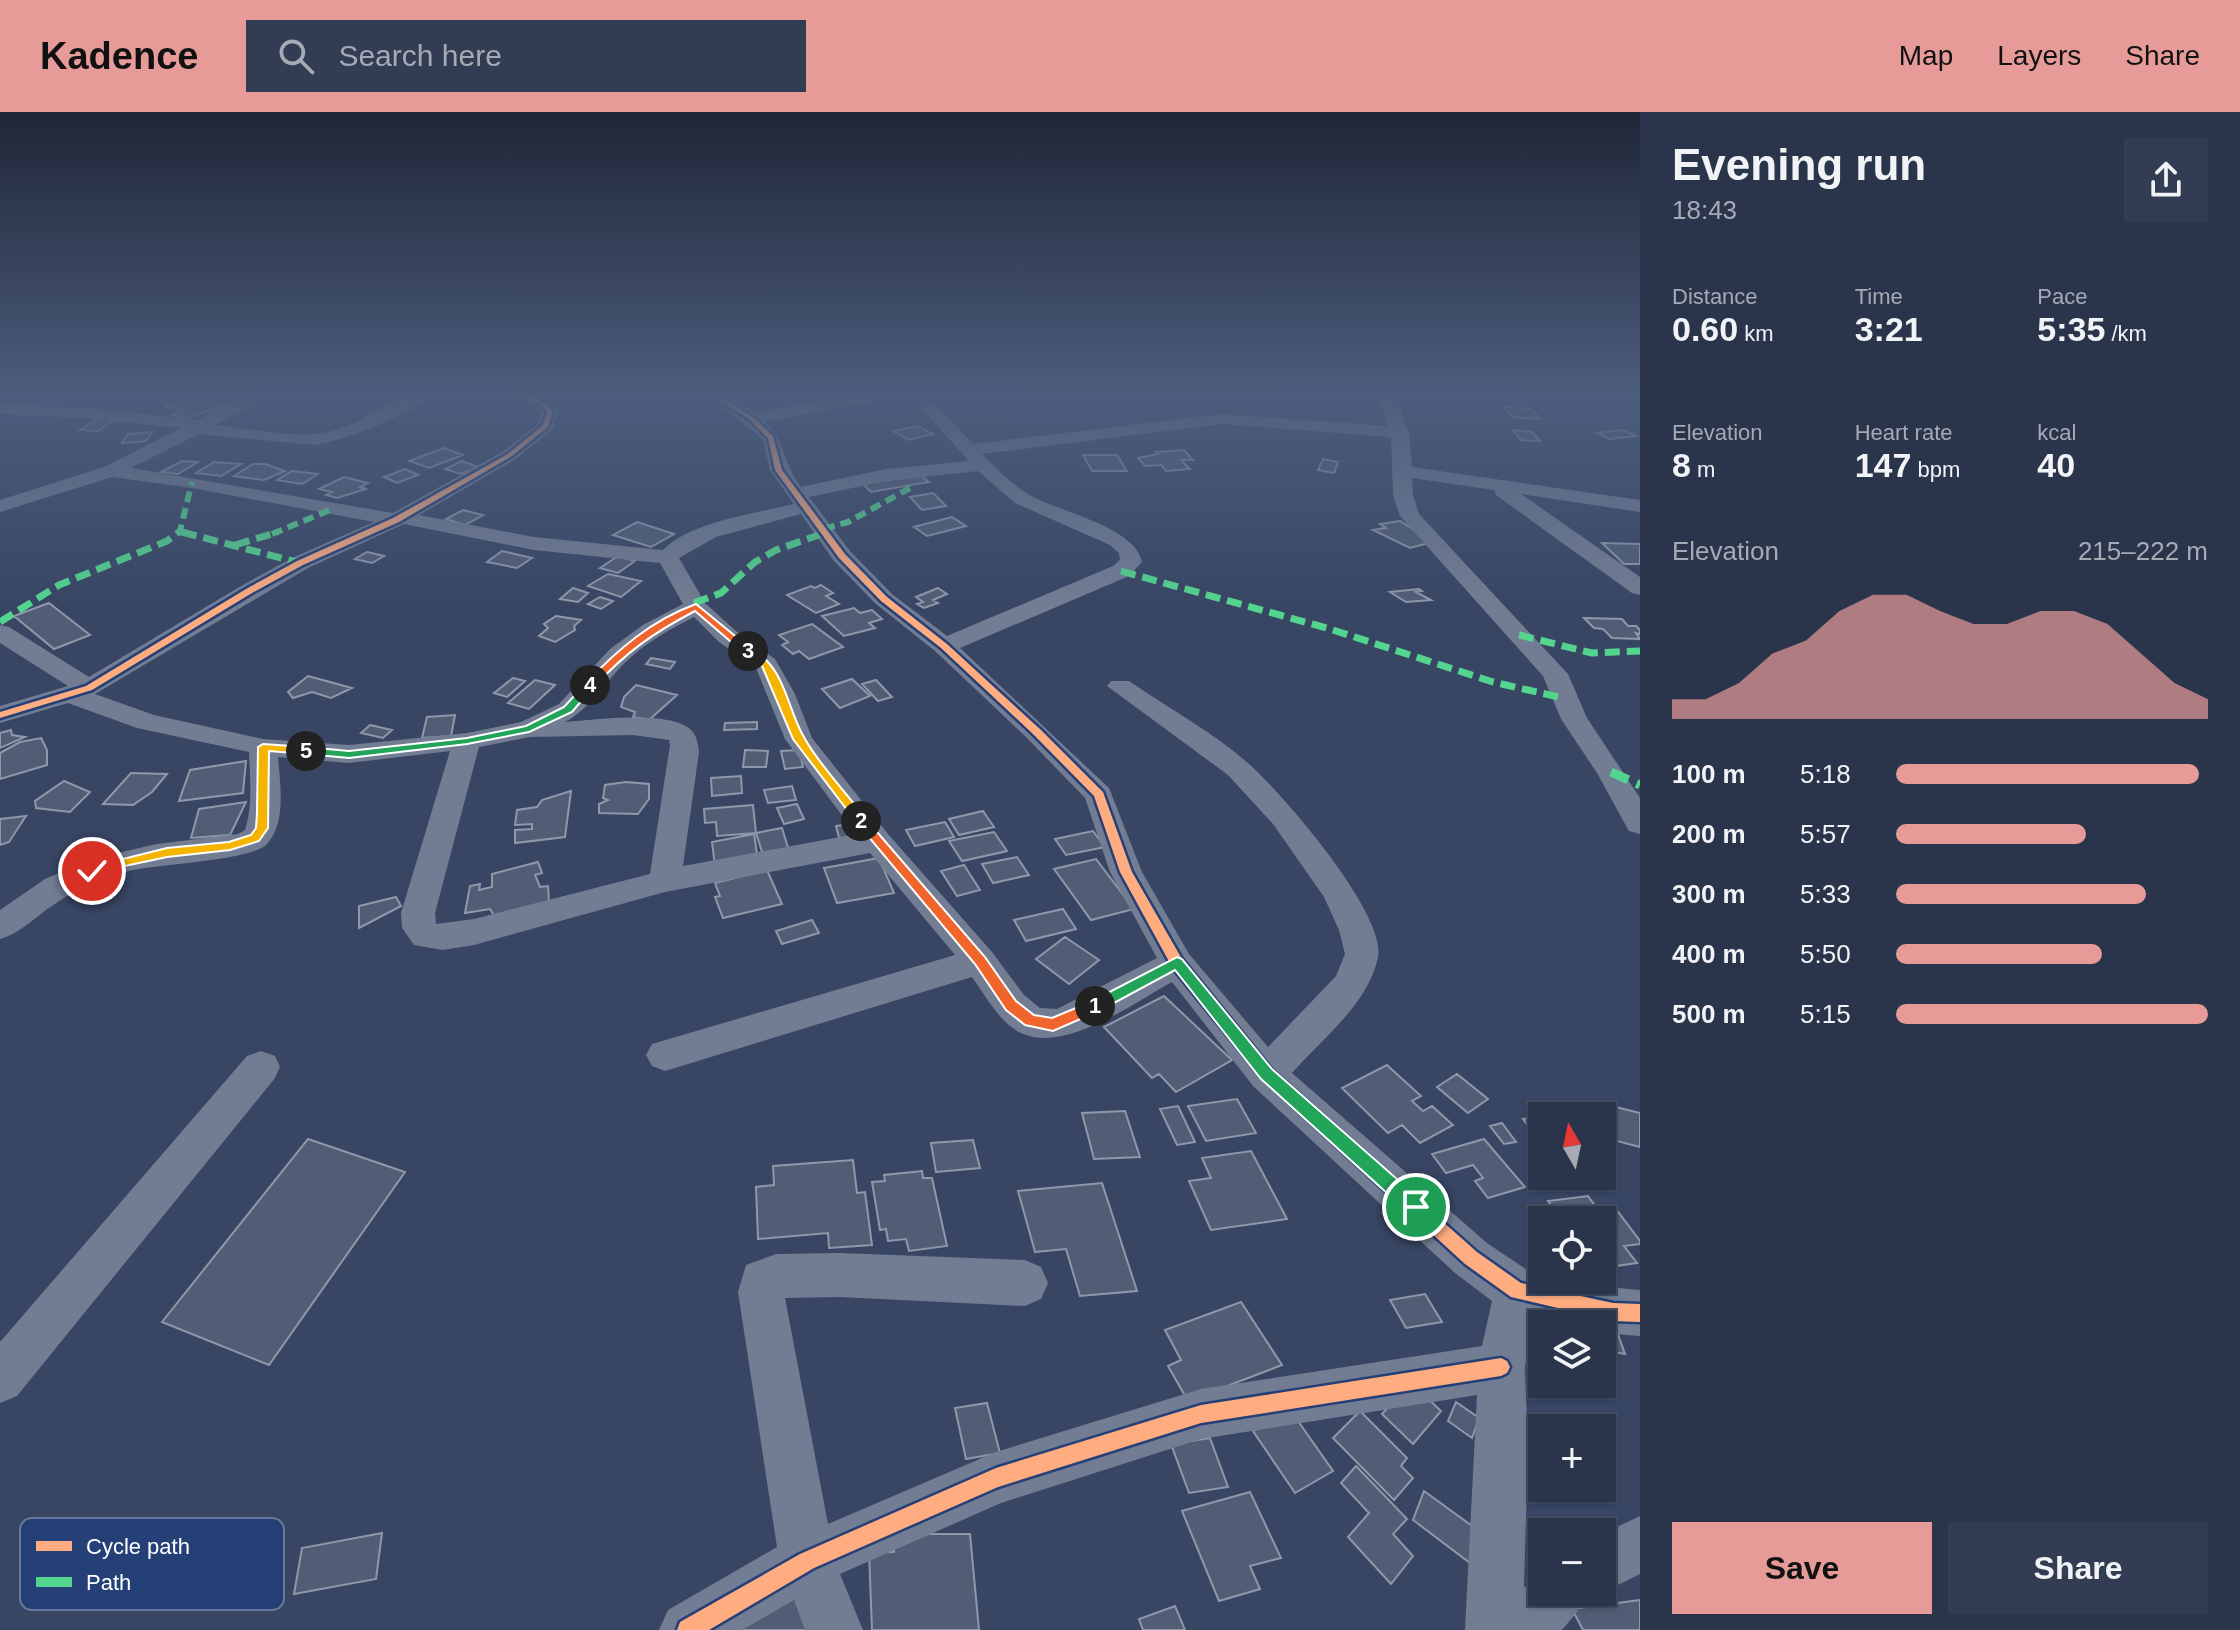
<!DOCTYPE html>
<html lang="en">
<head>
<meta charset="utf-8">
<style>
	:root { --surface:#2a344b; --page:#323c52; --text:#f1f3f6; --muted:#a5aab5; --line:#464f63; --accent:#e69b98 }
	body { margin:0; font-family:Arial,sans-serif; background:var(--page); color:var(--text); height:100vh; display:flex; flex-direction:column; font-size:30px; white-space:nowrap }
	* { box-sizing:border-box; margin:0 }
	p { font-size:26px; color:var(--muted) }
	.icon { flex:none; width:44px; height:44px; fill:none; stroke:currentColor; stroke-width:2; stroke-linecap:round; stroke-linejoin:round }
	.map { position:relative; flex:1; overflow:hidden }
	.panel { display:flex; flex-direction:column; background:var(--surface); width:600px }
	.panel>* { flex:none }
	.needle { width:52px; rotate:351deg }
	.tools { position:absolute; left:1528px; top:990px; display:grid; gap:16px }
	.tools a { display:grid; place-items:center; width:88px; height:88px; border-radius:0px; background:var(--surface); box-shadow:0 2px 6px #0004,0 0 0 2px var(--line); font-size:40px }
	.pin { position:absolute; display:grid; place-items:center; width:68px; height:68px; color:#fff; margin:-34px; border:4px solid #fff; border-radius:50%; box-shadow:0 2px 8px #0007 }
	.km { position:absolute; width:40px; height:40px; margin:-20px; border-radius:50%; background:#222; color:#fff; font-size:22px; line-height:40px; text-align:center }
	.round { display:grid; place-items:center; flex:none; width:84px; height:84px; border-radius:0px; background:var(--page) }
	.summary { display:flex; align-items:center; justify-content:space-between; height:136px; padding:0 32px }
	h1 { font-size:44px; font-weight:600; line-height:60px }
	.metrics { display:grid; grid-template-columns:repeat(3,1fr); gap:12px; height:136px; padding:8px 32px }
	.metrics div { display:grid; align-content:center }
	.metrics b { font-size:34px; font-weight:600 }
	.metrics small { font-size:22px; font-weight:400 }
	.metrics p { font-size:22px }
	.chart { height:224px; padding:16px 32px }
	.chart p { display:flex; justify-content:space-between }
	.chart svg { width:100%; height:144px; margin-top:8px; fill:var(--accent); opacity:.7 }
	.action { display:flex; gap:16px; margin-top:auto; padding:16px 32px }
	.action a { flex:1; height:92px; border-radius:0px; background:var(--accent); color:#111; font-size:32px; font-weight:600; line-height:92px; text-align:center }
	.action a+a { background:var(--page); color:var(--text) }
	ul { padding:0 32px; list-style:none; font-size:26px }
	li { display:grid; grid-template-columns:128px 96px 1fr; align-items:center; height:60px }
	li i { height:20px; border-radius:10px; background:var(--accent) }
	header { display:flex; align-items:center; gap:48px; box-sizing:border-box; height:112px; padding:0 40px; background:var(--accent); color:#111 }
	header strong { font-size:38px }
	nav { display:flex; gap:44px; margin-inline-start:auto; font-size:28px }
	.search { width:560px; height:72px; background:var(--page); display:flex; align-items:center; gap:20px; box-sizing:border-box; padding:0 28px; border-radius:0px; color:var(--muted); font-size:30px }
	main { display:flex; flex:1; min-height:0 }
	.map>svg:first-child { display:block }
	.building { fill:#515d74; stroke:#8f98aa; stroke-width:2 }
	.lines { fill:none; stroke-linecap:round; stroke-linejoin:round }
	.minor { fill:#727d93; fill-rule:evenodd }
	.quiet-far2 { stroke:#53d58f; stroke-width:6; stroke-dasharray:11 6; stroke-linecap:butt }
	.quiet-far1 { stroke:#53d58f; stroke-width:7; stroke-dasharray:15 7; stroke-linecap:butt }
	.quiet { stroke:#53d58f; stroke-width:9; stroke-dasharray:19 9; stroke-linecap:butt }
	.cycleway-casing { stroke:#254077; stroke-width:5 }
	.cycleway { fill:#ffac80; fill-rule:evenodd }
	.split-1 { fill:#22a559; stroke:#fff; stroke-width:2 }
	.split-2 { fill:#f0652b; stroke:#fff; stroke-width:2 }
	.split-3 { fill:#f5b400; stroke:#fff; stroke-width:2 }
	.split-4 { fill:#f0652b; stroke:#fff; stroke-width:2 }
	.split-5 { fill:#22a559; stroke:#fff; stroke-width:2 }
	.split-6 { fill:#f5b400; stroke:#fff; stroke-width:2 }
	.key { fill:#254077; stroke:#6679a0; stroke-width:2 }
	.key-label { font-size:22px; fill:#fff }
</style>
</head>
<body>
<header>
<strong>Kadence</strong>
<div class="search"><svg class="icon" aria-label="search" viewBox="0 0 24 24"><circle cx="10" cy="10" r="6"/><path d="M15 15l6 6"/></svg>Search here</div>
<nav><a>Map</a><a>Layers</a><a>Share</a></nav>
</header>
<main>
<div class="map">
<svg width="1640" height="1518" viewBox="0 0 1640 1518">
	<rect width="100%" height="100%" fill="#384664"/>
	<path class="building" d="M190,286l25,5 -6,2 9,2 -33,12 -13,-4 15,-5 -23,-3z
		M1504,295l28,2 8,10 -28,-2z
		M97,307h18l-17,12 -18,-1z
		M917,314l16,8 -24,6 -16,-9z
		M1513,318l19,2 8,9 -19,-1z
		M1623,318l13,6 -27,3 -12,-6z
		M152,320l-6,9 -24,2 6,-9z
		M444,336l19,7 -34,13 -20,-7z
		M1184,338l9,10h-12l9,9 -24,2 -5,-6 -16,1 -7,-8 20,-4 -2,-2z
		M1083,343h34l10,16h-35z
		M1323,347l15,3 -4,11 -16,-3z
		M182,349l16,1 -20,12 -17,-2z
		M462,349l16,6 -17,7 -16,-5z
		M214,350l27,2 -20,12 -25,-3z
		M253,352h12l20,7 -21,9 -30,-4z
		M405,357l13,6 -21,8 -13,-6z
		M292,359l26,3 -16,10 -25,-4z
		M920,363l9,7 -58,10 -8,-8z
		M344,365l24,6 -8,4 6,2 -29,9 -11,-3 6,-3 -13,-3z
		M933,381l13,13 -24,4 -12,-13z
		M463,398l20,5 -18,10 -19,-6z
		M952,405l14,9 -39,10 -13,-9z
		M1400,409l30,19 -1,3 -19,5 -37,-18 13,-2 -6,-4z
		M637,410l37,12 -23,13 -38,-12z
		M1602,431l38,1v20h-16z
		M502,439l30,7 -15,10 -30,-6z
		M367,440l17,4 -12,7 -17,-4z
		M618,444l17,5 -17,12 -18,-5z
		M608,462l33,7 -20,16 -33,-11z
		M821,473l12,8 -7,3 13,8 -23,9 -29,-18 24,-9 4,2z
		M573,476l15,5 -10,9 -18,-3z
		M938,476l9,6 -14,6 5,3 -14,5 -7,-4 6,-2 -7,-5z
		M1419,477l3,2 -6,1 15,8 -25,2 -16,-10z
		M600,485l13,4 -12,8 -13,-5z
		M49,491l41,32 -36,14 -40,-33z
		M854,496l6,5 12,-3 10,9 -13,4 6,5 -31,8 -22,-20z
		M556,504l25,4 -7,6 1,4 -20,12 -16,-6 9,-8 -4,-4z
		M1584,506l38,1 6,7h8l4,4v4l-4,-1 4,6 -28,-1 -9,-9 -9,-1z
		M812,512l31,23 -34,12 -10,-8 -6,3 -11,-9 6,-3 -9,-7z
		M651,546l24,4 -5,7 -24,-5z
		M308,564l44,12 -21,10 -19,-6 -19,6 -5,-6z
		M513,566l12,3 -18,16 -13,-4z
		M852,567l18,17 -30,12 -18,-19z
		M535,568l20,5 -26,24 -21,-6z
		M876,568l16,17 -14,4 -16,-17z
		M636,573l41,10 -28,25 -16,-3 2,-5 -14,-5 3,-10z
		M455,603l-4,21 -29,2 5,-21z
		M757,610v7l-33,1 1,-7z
		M370,613l22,5 -9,8 -22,-5z
		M11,618l1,5 13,2 -25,11v-15z
		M41,626l6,12v15l-47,14v-26l20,-11z
		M745,638l23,1 -2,16h-23z
		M799,638l4,17 -18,2 -4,-18z
		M246,649l-3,32 -64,8 11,-31z
		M131,661l36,1 -15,18 -19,13 -30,-1z
		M741,664l1,17 -30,3 -1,-18z
		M64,669l26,11 -20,20 -34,-4 -1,-7z
		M626,670l23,2v15l-11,15 -39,-1v-9l9,-4 -5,-2 2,-13z
		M792,674l4,14 -28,3 -4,-13z
		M571,679l-6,46 -50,6v-13l17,-1v-5l-17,1 2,-15 20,-3 5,-7z
		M246,690l-16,33 -39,3 8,-29z
		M797,692l7,15 -20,5 -7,-16z
		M753,693l3,28 -39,3 -1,-14 -11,1 -1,-14z
		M983,699l11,16 -35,8 -10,-16z
		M26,704l-17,26 -9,3v-26z
		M945,710l9,15 -39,9 -9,-16z
		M857,711l5,15 -22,3 -4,-15z
		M782,716l7,23 -26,4 -7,-22z
		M1093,719l12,16 -39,8 -11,-16z
		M994,720l13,19 -45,10 -13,-20z
		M754,722l4,27 -43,5 -3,-24z
		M1017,745l12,18 -36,8 -11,-19z
		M879,746l15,35 -57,10 -13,-35z
		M1096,747l38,50 -43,11 -37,-51z
		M538,750l4,11 -7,2 5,12 8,-1 1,16 -54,15 -5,-8 -25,4 5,-27 10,-2 -1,6 13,-3v-13z
		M964,753l16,25 -23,6 -16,-25z
		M767,758l15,34 -59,14 -8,-21 5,-1 -5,-13z
		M396,785l5,9 -42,22v-22z
		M1063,797l13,20 -50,12 -12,-21z
		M812,808l7,13 -37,11 -6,-13z
		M1065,825l34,23 -30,24 -33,-25z
		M1164,884l68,64 -56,32 -17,-18 -7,4 -48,-51z
		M1387,953l34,31 -9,5 11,10 9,-5 21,19 -33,18 -18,-18 -14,8 -46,-45z
		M1457,962l31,25 -20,14 -31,-26z
		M1237,987l19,34 -50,8 -18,-35z
		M1579,991l10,13h-24l-7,-9z
		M1608,993l32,8v34l-23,-6z
		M1178,994l17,36 -18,3 -17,-36z
		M1125,999l15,46 -46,2 -12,-46z
		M1542,1004v22h-5l-14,-19z
		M1502,1011l14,19 -12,2 -14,-18z
		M308,1027l97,33 -136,193 -107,-43z
		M1484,1027l41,48 -37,11 -13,-17 8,-3 -10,-13 -27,8 -14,-19z
		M973,1028l7,28 -44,4 -5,-29z
		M1251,1039l36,68 -76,11 -22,-49 22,-3 -9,-20z
		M853,1048l4,33 8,-1 7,53 -43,3 -1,-15 -70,6 -2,-52 18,-2 -1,-19z
		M922,1059l1,7h9l15,68 -38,5 -3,-12 -18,2 -2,-12 -6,1 -8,-48 13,-1 -1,-6z
		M1102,1071l35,108 -57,5 -14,-47 -31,3 -17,-61z
		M1588,1084l8,11 17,-2 27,36v3l-16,2 13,17 -35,5v-48h-41l-13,-19z
		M1425,1182l17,28 -36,6 -16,-28z
		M1241,1190l41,63 -94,36 -20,-35 13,-6 -16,-30z
		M1602,1214l14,3 9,25 -23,-4z
		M1410,1270l31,29 -28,33 -31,-30z
		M1456,1290l23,16 -7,20 -24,-17z
		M987,1291l13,50 -34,6 -11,-51z
		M1291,1299l42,60 -38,22 -42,-62z
		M1360,1299l47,47 -6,8 12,12 -19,22 -61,-62z
		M1210,1326l18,49 -39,6 -18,-49z
		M1356,1354l51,53 -14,15 20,22 -22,28 -43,-47 21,-24 -28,-30z
		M1424,1379l55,40 3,41 -69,-52z
		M1250,1380l31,66 -31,8 10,23 -41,12 -37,-90z
		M382,1421l-6,46 -82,15 8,-46z
		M894,1422h76l9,96h-107l-3,-78h25z
		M806,1476l18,42h-86z
		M1640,1488v30h-57l-11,-21z
		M1175,1494l10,24h-42l-4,-11z"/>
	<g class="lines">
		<path class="minor" d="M245,281h18l-24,20 -24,12c34,3 85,15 117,6 36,-9 64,-39 102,-38 -20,21 -90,48 -120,52l-116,-11 -67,34 262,45 111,-62 34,-27 3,-11 -5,-7 -32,-13c22,-1 40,0 54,19l-6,18 -36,29 -97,56 115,22 129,13c27,-28 93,-37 131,-46l-24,-34 -7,-31 -59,-46h19l32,20 109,-20h33l-8,5 -124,24c22,21 17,40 36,65l85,-18 83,-8 -48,-53 8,-5 6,1 38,40 249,-30 166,12 -10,-33h16l15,39 3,35 228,33v12l-119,-18 119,83v18l-8,-2 -136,-98 -2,-5 -82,-12 1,17 6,19 149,160 19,44 53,80v36l-11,-3 -4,-7 -28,-51 -36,-54 -18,-43 -143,-160 -7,-21 -2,-58 -169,-13 -240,30c14,14 28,29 46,40 30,18 107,32 114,68l-13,14 -169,72 149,140 33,84 47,82 79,93 68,-71 9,-22 -6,-24 -15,-33 -51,-73 -45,-49 -121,-89 4,-5h18c39,27 84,51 120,83 32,28 138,150 129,193 -9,46 -56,82 -86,116l195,170 40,27 15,3v7c33,0 65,8 98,10v46l-38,-3v-9h-40l-27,-6 -10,49 3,83 -4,138 18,-18v22h43l-8,20 -15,18h-97l12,-235 -276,44 -200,64 -161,71 23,56h-58l-11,-30 -52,30h-83l9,-20 109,-63 -39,-255 8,-27 30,-11 64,-1 185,7 16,7 7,16 -7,16 -16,7 -185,-9 -55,1 43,226 168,-72 205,-63 281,-43 10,-45 -37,-28 -202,-187 -81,-104c-39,21 -115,78 -158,47 -18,-13 -29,-34 -42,-52l-307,94 -13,-5 -6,-11 6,-11 303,-89 -85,-102 -205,39 -191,53 -31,5 -29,-5 -12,-17 -1,-15 49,-162 -101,12 -71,-6c2,26 9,67 -12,88 -17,16 -109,19 -137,26 -31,7 -58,21 -83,39 -15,11 -28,24 -46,29v-29l45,-31 46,-20 66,-15 81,-10 7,-4c8,-25 5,-52 4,-78l-112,-24 -69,-25 -68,20v-17l68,-20 -68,-43v-18l9,2 80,50 152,-91 51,-28 82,-36 -182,-34 -80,-11 -112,35v-12l104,-33 77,-39 -96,-10 -85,-4v-10l85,4 113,12zM978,359l37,32 95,42 9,8 1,7 -7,6 -166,70 -55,-42 -42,-43 -41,-54 77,-16zM801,402l33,47 42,43 59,47 92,87 58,60 25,74 47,86 -100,51 -17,-1 -16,-13 -32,-43 -104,-118 -76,-96 -17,-44 -20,-35 -38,-27 -32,-29 -26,-45 37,-21zM404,412l130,26 126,13 23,41 -40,21 -33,24 -51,55 -38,18 -54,11 -118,12 -86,-6 -109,-24 -59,-21 213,-126zM694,505l25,25 37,26 29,71 71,95 -173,32 16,-114c-1,-8 -2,-17 -9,-23 -23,-19 -96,-9 -125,-7 27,-14 42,-44 64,-63 19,-18 42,-30 65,-42zM633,623l36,5 1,5 -20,129 -176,45 -38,5 -1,-11 44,-166 51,-10z
			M261,939l14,5 5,11 -5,11 -258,318 -17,7v-61l247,-286z
			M1640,1404v58l-38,19 -1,-1 1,-58z"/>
		<path class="quiet-far2" d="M824,417l24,-7 62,-34
			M180,419l10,3
			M177,422l3,-3 12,-49
			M272,422l60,-25
			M822,422l5,-2"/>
		<path class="quiet-far1" d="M182,420l118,31
			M235,433l43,-13
			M1121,459l209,58 163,53 70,16
			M694,491l27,-10 34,-31 21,-12 51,-18
			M0,510l59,-37 108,-44 12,-9
			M1519,523l73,18 48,-2"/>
		<path class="quiet" d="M1611,660l29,13"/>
		<g class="cycleway-casing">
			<path id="cycleway" d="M509,281c17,0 33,6 44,19l-5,15 -36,29 -113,66 -96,43 -51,28 -160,97 -92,28v-6l86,-26 160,-97 51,-28 96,-43 115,-64 35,-29 4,-13 -7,-8z
				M709,281h7l38,25 19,18 9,34 63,84 42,43 60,47 94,86 62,62 29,80 50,87 90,111 205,182 44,31 92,20 27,1v18l-27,-1 -102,-24 -46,-33 -203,-186 -90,-111 -52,-95 -26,-76 -61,-62 -92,-86 -60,-47 -42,-43 -64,-88 -7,-32 -18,-18z
				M1501,1246l6,3 3,6 -3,6 -6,3 -300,47 -203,64 -184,81 -105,62h-32l3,-8 120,-68 196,-86 205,-63z"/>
		</g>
		<use href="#cycleway" class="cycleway"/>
	</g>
	<linearGradient id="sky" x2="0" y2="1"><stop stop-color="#1f2637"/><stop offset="0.57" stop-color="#4d5d7d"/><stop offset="1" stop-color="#4d5d7d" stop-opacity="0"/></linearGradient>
	<rect width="1640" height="493" fill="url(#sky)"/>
	<path class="split-1" d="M1177,845l5,2 90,110 150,132 2,6 -2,6 -6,2 -7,-2 -148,-134 -86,-109 -74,40h-11v-8z"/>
	<path class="split-2" d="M857,706h8l120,139 31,44 18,14 18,3 43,-18 6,2v8l-48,21 -28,-6 -19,-15 -31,-46 -118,-141z"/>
	<path class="split-3" d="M748,536c38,16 38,60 57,91 16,28 41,53 60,79v5h-8l-64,-84 -31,-73 -19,-15z"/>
	<path class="split-4" d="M696,492l55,45v4h-7l-49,-42c-42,22 -69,41 -101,76h-8v-4c32,-34 66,-63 110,-79z"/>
	<path class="split-5" d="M586,571l9,2 -23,27 -43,20 -62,12 -118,14 -43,-4 -6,-3 6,-4 43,4 118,-13 59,-12 38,-19z"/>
	<path class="split-6" d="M263,632l43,3 6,4 -6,3 -37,-3 -1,77 -9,13 -29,9 -63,7 -80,17v-6l80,-20 62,-6 22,-7 5,-7 1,-15 1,-66z"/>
	<rect x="20" y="1406" width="264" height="92" rx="12" class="key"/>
	<rect x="36" y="1429" width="36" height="10" fill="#ffac80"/>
	<rect x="36" y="1465" width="36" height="10" fill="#53d58f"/>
	<g class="key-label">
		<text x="86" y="1442">Cycle path</text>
		<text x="86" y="1478">Path</text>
	</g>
</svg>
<div class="tools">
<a><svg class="needle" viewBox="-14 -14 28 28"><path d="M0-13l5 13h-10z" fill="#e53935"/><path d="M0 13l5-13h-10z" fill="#a5aab5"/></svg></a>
<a><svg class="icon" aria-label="locate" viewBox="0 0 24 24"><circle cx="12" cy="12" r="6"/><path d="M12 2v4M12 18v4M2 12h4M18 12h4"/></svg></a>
<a><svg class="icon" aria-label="layers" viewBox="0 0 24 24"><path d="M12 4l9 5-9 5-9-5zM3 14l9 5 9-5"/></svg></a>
<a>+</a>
<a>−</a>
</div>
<div class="pin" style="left:1416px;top:1095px;background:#1e9e55"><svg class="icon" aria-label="arrive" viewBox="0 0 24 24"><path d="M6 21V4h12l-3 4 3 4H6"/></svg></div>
<div class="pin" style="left:92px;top:759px;background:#d93025"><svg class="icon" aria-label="check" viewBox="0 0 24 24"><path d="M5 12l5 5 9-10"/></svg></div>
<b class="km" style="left:1095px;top:894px">1</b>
<b class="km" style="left:861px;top:709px">2</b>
<b class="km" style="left:748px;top:539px">3</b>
<b class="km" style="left:590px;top:573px">4</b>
<b class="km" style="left:306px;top:639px">5</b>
</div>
<section class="panel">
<div class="summary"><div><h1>Evening run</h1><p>18:43</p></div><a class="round"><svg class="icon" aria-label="share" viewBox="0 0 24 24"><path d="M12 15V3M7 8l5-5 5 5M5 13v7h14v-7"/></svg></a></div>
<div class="metrics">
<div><p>Distance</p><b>0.60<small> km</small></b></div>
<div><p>Time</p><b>3:21</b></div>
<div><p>Pace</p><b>5:35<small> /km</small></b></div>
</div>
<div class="metrics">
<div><p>Elevation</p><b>8<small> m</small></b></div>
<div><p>Heart rate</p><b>147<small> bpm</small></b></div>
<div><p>kcal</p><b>40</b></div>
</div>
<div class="chart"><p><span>Elevation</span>215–222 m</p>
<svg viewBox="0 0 160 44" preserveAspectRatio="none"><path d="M0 44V38L10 38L20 33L30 24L40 20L50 11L60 6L70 6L80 11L90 15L100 15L110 11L120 11L130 15L140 24L150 33L160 38V44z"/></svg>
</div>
<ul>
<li><b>100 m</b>5:18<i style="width:97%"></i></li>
<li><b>200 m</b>5:57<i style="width:61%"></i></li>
<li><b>300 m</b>5:33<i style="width:80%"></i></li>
<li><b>400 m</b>5:50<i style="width:66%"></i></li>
<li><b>500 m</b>5:15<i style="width:100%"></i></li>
</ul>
<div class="action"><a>Save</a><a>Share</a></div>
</section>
</main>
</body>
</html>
